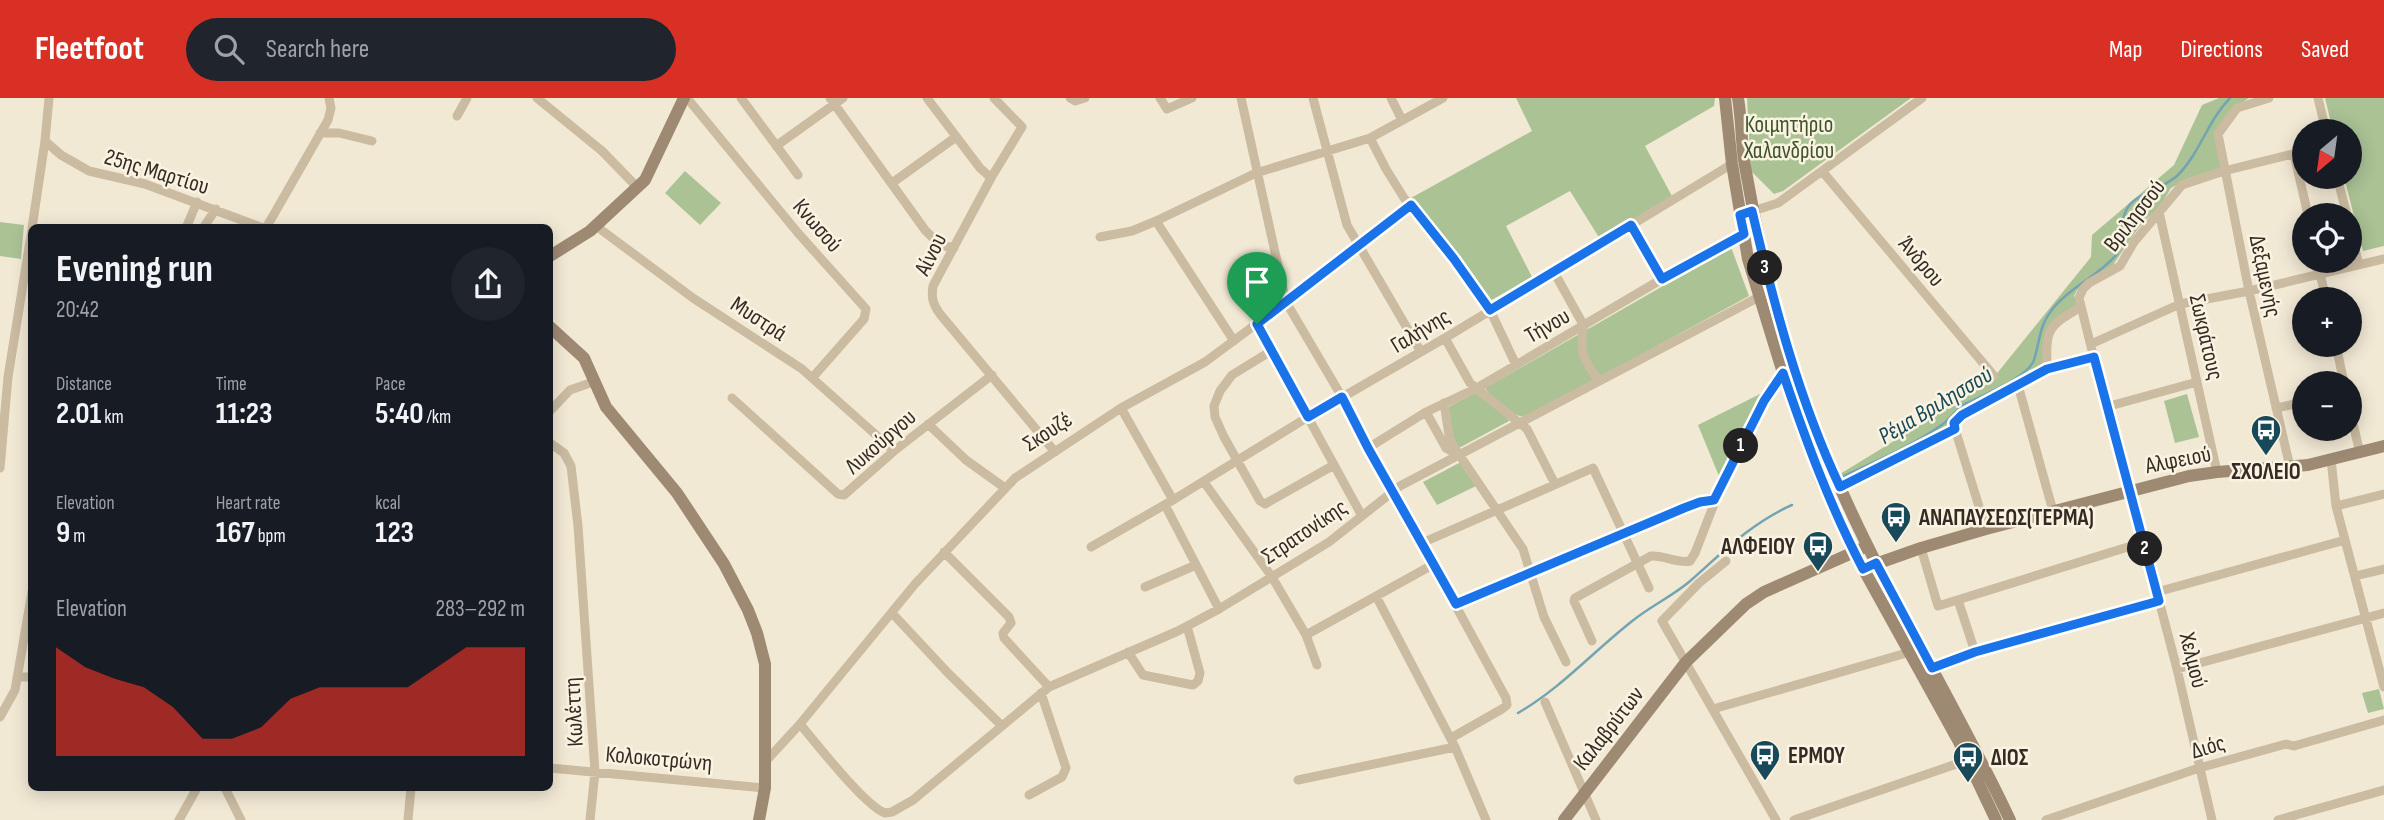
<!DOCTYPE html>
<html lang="en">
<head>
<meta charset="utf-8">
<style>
	:root { --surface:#171b24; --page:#20242c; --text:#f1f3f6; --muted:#9ea1a6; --accent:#d93025 }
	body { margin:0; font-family:"Sofia Sans Condensed",sans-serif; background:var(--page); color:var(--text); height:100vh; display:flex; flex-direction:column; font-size:26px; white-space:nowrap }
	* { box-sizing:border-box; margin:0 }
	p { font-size:23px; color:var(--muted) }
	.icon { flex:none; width:38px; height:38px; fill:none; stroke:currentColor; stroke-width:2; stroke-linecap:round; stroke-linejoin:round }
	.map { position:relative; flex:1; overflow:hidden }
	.side { position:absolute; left:28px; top:126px; width:525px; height:567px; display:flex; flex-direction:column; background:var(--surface); border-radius:10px; box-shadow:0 4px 18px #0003 }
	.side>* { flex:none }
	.needle { width:46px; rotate:209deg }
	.controls { position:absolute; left:2292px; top:21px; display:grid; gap:14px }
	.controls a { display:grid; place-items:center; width:70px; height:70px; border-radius:50%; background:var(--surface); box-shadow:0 4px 18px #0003; font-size:35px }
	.pin { position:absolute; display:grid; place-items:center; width:60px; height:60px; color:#fff; margin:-72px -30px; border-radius:50% 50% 50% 0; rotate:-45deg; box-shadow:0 0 7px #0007 }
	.pin .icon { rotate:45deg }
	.km { position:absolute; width:35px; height:35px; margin:-18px; border-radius:50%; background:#222; color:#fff; font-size:19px; line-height:35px; text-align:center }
	.round { display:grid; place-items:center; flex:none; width:74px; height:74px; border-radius:37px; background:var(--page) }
	.headline { display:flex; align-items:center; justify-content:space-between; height:119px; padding:0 28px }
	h1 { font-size:38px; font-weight:700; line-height:52px }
	.stats { display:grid; grid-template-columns:repeat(3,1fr); gap:10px; height:119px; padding:7px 28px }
	.stats div { display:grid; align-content:center }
	.stats b { font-size:30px; font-weight:700 }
	.stats small { font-size:19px; font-weight:400 }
	.stats p { font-size:19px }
	.chart { height:196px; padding:14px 28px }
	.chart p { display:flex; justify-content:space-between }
	.chart svg { width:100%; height:126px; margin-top:7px; fill:var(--accent); opacity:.7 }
	header { display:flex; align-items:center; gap:42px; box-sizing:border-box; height:98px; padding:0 35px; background:var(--accent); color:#fff }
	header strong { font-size:33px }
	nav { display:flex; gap:38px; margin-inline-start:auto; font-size:24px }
	.search { width:490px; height:63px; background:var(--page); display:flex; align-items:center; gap:18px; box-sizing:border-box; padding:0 24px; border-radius:38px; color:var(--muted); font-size:26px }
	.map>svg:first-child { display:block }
	.green { fill:#abc295 }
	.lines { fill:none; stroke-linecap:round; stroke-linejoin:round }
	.stream { stroke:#73a4b1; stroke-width:2.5 }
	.street { stroke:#cabba1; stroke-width:9 }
	.secondary { stroke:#9e8973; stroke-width:12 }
	.route-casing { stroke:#fff; stroke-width:14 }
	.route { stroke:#1a73e8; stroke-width:9 }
	.labels { text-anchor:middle; stroke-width:5; stroke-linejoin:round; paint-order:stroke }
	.park-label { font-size:23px; fill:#3c5427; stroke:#faf3e2 }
	.street-label { font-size:23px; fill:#342c24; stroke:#faf3e2 }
	.poi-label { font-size:23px; font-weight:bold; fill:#342c24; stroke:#faf3e2; text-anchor:start }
	.water-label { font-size:24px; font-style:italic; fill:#184958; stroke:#faf3e2 }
</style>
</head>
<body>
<header>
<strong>Fleetfoot</strong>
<div class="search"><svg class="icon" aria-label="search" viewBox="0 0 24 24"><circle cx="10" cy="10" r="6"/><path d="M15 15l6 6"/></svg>Search here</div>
<nav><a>Map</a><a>Directions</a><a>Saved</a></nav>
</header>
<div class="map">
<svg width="2384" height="722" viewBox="0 0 2384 722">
	<rect width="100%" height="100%" fill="#f2e9d5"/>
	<path class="green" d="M1516,0h199l-1,8 -69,40 27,50 -72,43 -30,-48 -64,35 26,51 -42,24 -79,-103 121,-67z
		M1747,0h164l-128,93 -9,3 -23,-23z
		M2219,0h30c-34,22 -32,33 -28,70l-32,10 -18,10 -13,22 -12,9 -12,15 -21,31 -36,25 -3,6 5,7c-32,21 -36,25 -35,63l-92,59 -26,12 -60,34 -23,9 -3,-6 150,-92 101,-125 1,-22 82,-70 28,-60z
		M2325,0h59v148l-21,5 -19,-74h6v-46h-17z
		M685,73l36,32 -21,22 -35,-32z
		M0,124l24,3 -3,34 -21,-3z
		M1731,149l18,49 -223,121c-14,0 -33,-18 -41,-29z
		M1768,292l-47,91 -23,-56z
		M1475,295l31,23 3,5 -50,27 -8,-15 -3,-26z
		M2187,296l12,43 -24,6 -11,-42z
		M1461,364l15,24 -39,19 -14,-23z
		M2379,591l5,20 -16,4 -6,-20z"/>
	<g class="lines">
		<path class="stream" d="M1844,378c32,-15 70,-31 99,-52 7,-5 12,-13 20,-19 18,-9 65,-27 71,-45 7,-22 4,-34 21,-54 18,-21 45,-31 62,-52 6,-15 2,-33 11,-47 8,-13 37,-19 50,-32 22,-22 30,-55 52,-77
			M1518,615c43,-25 75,-61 113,-91 18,-15 40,-25 58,-40 33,-29 62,-59 103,-77"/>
		<path class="street" d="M537,0l65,53 36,37
			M687,0l111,135 68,76 -2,10 -51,58
			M741,0l57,77
			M830,0l95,132 15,15 14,3
			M927,0l53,70 11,10
			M994,0l28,29 -31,51 -58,108c-2,12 0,18 7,28l115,138
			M1070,0l5,3 10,-3
			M1160,0l7,11 25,-11
			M1241,0l45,204 56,95 164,301 1,7 -5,4 -51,29
			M1313,0l34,127 74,127
			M1391,0l11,22
			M2269,0l-32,10 -19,26 31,157 41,176
			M2318,0l8,33
			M457,18l10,-18
			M320,35h19l33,8
			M1370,40l16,31 18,29 50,61 36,51 26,55
			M45,43l16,14 28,16 56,13 118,44
			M776,48l67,-48
			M2294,56l14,61
			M1822,73l172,205
			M2337,79l10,38
			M892,85l64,-46
			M1750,114l28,-9 144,-105
			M2159,114l58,260
			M1156,123l78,120
			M1631,127l31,54
			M596,128l97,72 109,71 92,82
			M32,130l13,-87 4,-43
			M186,130l11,-26
			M203,130l13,-19
			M266,130l62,-108 3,-12 -2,-10
			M2350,132l9,35
			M1100,139l32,-6 24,-10 100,-48 114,-35 73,-40
			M2317,163l9,38
			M1554,174l30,54c-6,27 0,34 15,55
			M1257,226l105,192
			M1445,240l25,45 57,46 28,55
			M2091,246l89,-40 69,-13 135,-32
			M2336,247l8,38
			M1271,253l-39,24 -12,16 -6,15 1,11 9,20 36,64 5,3 69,-39
			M2047,271c-1,-39 -1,-42 34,-62
			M2018,287l35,126
			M732,300l106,96 6,1 50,-44 98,-76
			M1444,305l6,38 73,108 21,68 22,45
			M2106,309l91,-25
			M2276,310l29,-6
			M550,313l20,-21 23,-8
			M2350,313l10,42
			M1426,314l20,36 14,8
			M928,326l38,36 39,28
			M1955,331l-1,-6 8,-8 85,-46 47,-12
			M1955,331l31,100
			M550,345l14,10 7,13 7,60 17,246 -5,48
			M1368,350l58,-36 51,-24 185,-109 82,-44
			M2331,361l5,47 48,181
			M0,370l8,-91 24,-148
			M1204,384l68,95 34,58 11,30
			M1840,389l115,-58
			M1173,402l135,-83 137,-79 287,-174
			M1165,407l54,104
			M2336,408l48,-12
			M1422,445l171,-75 56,120
			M1091,449l82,-47 -52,-92
			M1921,450l17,58 206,-64
			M944,454l65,65 2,6 -8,10 1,5 45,49
			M1726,463l-27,22 -37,38 114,199
			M2355,478l29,-7
			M1145,489l51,-22
			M2157,494l188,-52
			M1376,498l79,151 31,73
			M1958,502l17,52
			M1456,506l228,-96 16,-6 14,-2
			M892,515l56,60 53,52
			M1306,537l128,-71
			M1592,543l-18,-40 1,-3 76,-42c14,-1 26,8 39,5l5,-8c24,-61 47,-128 88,-180
			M1128,554l15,23 50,10 5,-4 2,-8 -13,-47
			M1932,570l43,-16 184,-51
			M2177,571l207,-56
			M17,579h15
			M1545,604l51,118
			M1713,611l197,-57
			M0,619l15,-27 17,-98
			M800,626c16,19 65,82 85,89
			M766,663l34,-37 115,-140 100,-106 106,-70 84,-46 81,-60 125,-97
			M550,670l215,20
			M1298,682l157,-33
			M225,690l16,32
			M1029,697l33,-18 4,-9 -25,-75
			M885,715l7,-1 21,-12 136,-113 129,-56 41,-22 110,-67 71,-56 359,-189
			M179,722l18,-32
			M408,722l3,-32
			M1794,722l174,-60
			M2046,722l153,-52 87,-24 8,2 90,-26
			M2212,722l-35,-151 -47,-179 -24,-83 -27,-109 4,-9 6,-6 31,-17 14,-24 48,-57 42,-14 81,-20
			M2278,722l106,-30"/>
		<path class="secondary" d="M1725,0l7,66 16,95 35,114 38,107 33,72 104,188 38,80
			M1738,0c4,23 3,46 7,68 18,106 47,211 90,310 51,118 120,227 175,344
			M550,158l40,-25 55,-51 39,-82
			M550,229l34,31 22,49 71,86 47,71 24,46 9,23 8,31v124l-6,32
			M1870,468l51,-18 65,-19 203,-53 28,-4 91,-7 76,-19
			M1564,722l122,-158 60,-58 18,-12 97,-43"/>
	</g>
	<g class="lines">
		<g class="route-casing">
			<path id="route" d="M1411,107l43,54 36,51 141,-85 31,54 82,-45 -4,-19 12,-4c22,94 47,189 88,276l115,-58 -1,-6 8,-8 85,-46 47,-12 65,244 -184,51 -43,16 -56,-105 -13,6c-33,-63 -57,-128 -80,-196l-19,28 -50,99 -14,2 -16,6 -228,96 -88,-156 -26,-51 -34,20 -51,-93z"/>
		</g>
		<use href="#route" class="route"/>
	</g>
	<defs>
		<g id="bus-pin" transform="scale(1.575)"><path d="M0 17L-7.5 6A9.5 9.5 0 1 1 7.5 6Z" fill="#184958" stroke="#faf3e2"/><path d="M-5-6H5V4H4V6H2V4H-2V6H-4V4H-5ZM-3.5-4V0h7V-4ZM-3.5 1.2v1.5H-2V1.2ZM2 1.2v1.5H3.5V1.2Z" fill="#fff"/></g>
	</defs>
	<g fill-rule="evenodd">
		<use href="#bus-pin" x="2266" y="332"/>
		<use href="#bus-pin" x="1896" y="419"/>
		<use href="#bus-pin" x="1818" y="448"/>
		<use href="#bus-pin" x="1765" y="657"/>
		<use href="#bus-pin" x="1968" y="659"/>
	</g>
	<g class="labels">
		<g class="park-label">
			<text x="1789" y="34">Κοιμητήριο<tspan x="1789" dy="26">Χαλανδρίου</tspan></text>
		</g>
		<g class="street-label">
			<text transform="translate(157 73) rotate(17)" y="8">25ης Μαρτίου</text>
			<text transform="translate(2134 117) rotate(-52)" y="8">Βριλησσού</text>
			<text transform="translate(818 127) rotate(49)" y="8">Κνωσού</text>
			<text transform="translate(930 156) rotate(-63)" y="8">Αίνου</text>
			<text transform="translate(1922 163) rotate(50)" y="8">Άνδρου</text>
			<text transform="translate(2266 178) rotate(78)" y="8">Δεξαμενής</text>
			<text transform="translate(759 220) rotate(33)" y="8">Μυστρά</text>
			<text transform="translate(1547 227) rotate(-30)" y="8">Τήνου</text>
			<text transform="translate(1420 232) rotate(-31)" y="8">Γαλήνης</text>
			<text transform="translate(2207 239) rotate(77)" y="8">Σωκράτους</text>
			<text transform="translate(1047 333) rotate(-33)" y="8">Σκουζέ</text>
			<text transform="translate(880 343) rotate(-41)" y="8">Λυκούργου</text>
			<text transform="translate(2178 361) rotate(-11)" y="8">Αλφειού</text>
			<text transform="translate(1304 433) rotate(-34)" y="8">Στρατονίκης</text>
			<text transform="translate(2194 562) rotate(76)" y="8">Χελμού</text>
			<text transform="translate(573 614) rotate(-93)" y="8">Κωλέττη</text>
			<text transform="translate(1608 630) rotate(-52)" y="8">Καλαβρύτων</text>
			<text transform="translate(2208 648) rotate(-16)" y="8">Διός</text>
			<text transform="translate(659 660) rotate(5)" y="8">Κολοκοτρώνη</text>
		</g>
		<g class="poi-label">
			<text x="2266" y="381" text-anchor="middle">ΣΧΟΛΕΙΟ</text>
			<text x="1919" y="427">ΑΝΑΠΑΥΣΕΩΣ(ΤΕΡΜΑ)</text>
			<text x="1795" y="456" text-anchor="end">ΑΛΦΕΙΟΥ</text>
			<text x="1788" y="665">ΕΡΜΟΥ</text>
			<text x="1991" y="667">ΔΙΟΣ</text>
		</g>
		<g class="water-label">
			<text transform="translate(1935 307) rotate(-31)" y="8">Ρέμα Βριλησσού</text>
		</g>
	</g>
</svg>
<div class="controls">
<a><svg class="needle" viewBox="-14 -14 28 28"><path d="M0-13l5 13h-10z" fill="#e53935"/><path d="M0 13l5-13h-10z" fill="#9ea1a6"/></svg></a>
<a><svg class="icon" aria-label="locate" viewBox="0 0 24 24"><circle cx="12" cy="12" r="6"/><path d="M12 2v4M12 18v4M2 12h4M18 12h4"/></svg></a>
<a>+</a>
<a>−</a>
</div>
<div class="pin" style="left:1257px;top:226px;background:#1e9e55"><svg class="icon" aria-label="arrive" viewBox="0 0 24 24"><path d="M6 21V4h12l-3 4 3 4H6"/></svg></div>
<b class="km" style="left:1741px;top:348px">1</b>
<b class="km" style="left:2145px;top:451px">2</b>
<b class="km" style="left:1765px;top:170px">3</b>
<section class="side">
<div class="headline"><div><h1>Evening run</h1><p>20:42</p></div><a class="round"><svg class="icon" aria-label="share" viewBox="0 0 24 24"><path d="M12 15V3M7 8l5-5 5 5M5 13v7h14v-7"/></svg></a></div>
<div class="stats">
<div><p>Distance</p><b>2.01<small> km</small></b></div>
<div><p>Time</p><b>11:23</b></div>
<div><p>Pace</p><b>5:40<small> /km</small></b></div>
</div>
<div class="stats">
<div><p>Elevation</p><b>9<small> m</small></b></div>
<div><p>Heart rate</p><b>167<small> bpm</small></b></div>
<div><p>kcal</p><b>123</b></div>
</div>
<div class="chart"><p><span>Elevation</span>283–292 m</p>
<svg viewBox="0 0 160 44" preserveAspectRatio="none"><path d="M0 44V6L10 13L20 17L30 20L40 27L50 38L60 38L70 34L80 24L90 20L100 20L110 20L120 20L130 13L140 6L150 6L160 6V44z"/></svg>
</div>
</section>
</div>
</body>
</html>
